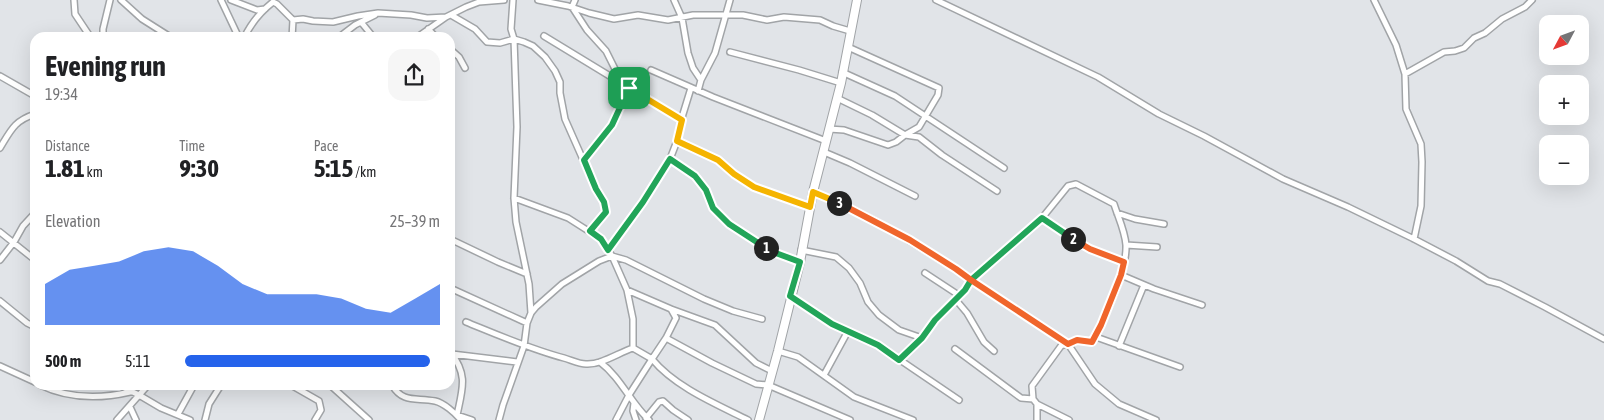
<!DOCTYPE html>
<html lang="en">
<head>
<meta charset="utf-8">
<style>
	:root { --surface:#fff; --page:#f6f6f6; --text:#202124; --muted:#757577; --accent:#2563eb }
	body { margin:0; font-family:"Asap Condensed",sans-serif; background:var(--page); color:var(--text); height:100vh; display:flex; flex-direction:column; font-size:19px; white-space:nowrap }
	* { box-sizing:border-box; margin:0 }
	p { font-size:16px; color:var(--muted) }
	.icon { flex:none; width:28px; height:28px; fill:none; stroke:currentColor; stroke-width:2; stroke-linecap:round; stroke-linejoin:round }
	.map { position:relative; flex:1; overflow:hidden }
	.sheet { position:absolute; left:30px; top:32px; width:425px; height:358px; display:flex; flex-direction:column; background:var(--surface); border-radius:15px; box-shadow:0 5px 20px #0002 }
	.sheet>* { flex:none }
	.needle { width:32px; rotate:229deg }
	.tools { position:absolute; left:1539px; top:15px; display:grid; gap:10px }
	.tools a { display:grid; place-items:center; width:50px; height:50px; border-radius:10px; background:var(--surface); box-shadow:0 5px 20px #0002; font-size:25px }
	.pin { position:absolute; display:grid; place-items:center; width:42px; height:42px; color:#fff; margin:-21px; border-radius:10px; box-shadow:0 2px 8px #0006 }
	.km { position:absolute; width:25px; height:25px; margin:-12px; border-radius:50%; background:#222; color:#fff; font-size:14px; line-height:25px; text-align:center }
	.round { display:grid; place-items:center; flex:none; width:52px; height:52px; border-radius:15px; background:var(--page) }
	.headline { display:flex; align-items:center; justify-content:space-between; height:85px; padding:0 15px }
	h1 { font-size:28px; font-weight:700; line-height:38px }
	.metrics { display:grid; grid-template-columns:repeat(3,1fr); gap:8px; height:85px; padding:5px 15px }
	.metrics div { display:grid; align-content:center }
	.metrics b { font-size:25px; font-weight:700 }
	.metrics small { font-size:14px; font-weight:400 }
	.metrics p { font-size:14px }
	.chart { height:140px; padding:10px 15px }
	.chart p { display:flex; justify-content:space-between }
	.chart svg { width:100%; height:90px; margin-top:5px; fill:var(--accent); opacity:.7 }
	ul { padding:0 15px; list-style:none; font-size:16px }
	li { display:grid; grid-template-columns:80px 60px 1fr; align-items:center; height:38px }
	li i { height:12px; border-radius:6px; background:var(--accent) }
	.map>svg:first-child { display:block }
	.lines { fill:none; stroke-linecap:round; stroke-linejoin:round }
	.street-casing { stroke:#a1a4a7; stroke-width:8 }
	.secondary-casing { stroke:#a1a4a7; stroke-width:10 }
	.street { stroke:#fff; stroke-width:5 }
	.secondary { stroke:#fff; stroke-width:8 }
	.split-1-casing { stroke:#fff; stroke-width:10 }
	.split-2-casing { stroke:#fff; stroke-width:10 }
	.split-3-casing { stroke:#fff; stroke-width:10 }
	.split-4-casing { stroke:#fff; stroke-width:10 }
	.split-1 { stroke:#22a559; stroke-width:6 }
	.split-2 { stroke:#22a559; stroke-width:6 }
	.split-3 { stroke:#f0652b; stroke-width:6 }
	.split-4 { stroke:#f5b400; stroke-width:6 }
</style>
</head>
<body>
<div class="map">
<svg width="1604" height="420" viewBox="0 0 1604 420">
	<rect width="100%" height="100%" fill="#e1e4e8"/>
	<g class="lines">
		<g class="street-casing">
			<path id="street" d="M74,0l1,14 16,24
				M121,0l21,19 30,19
				M221,0l18,38
				M231,0l26,10 8,-1
				M513,0l-2,29 3,10 3,88 -3,71 2,24 13,62 2,29
				M538,0l30,6 21,7 25,6 24,-4 30,5 25,-5h50l24,5 17,-3 36,3 13,6 17,5
				M575,0l-3,7 15,23 19,21 16,32
				M674,0l8,18 6,35 5,15 8,12 -3,11
				M936,0l162,77 61,37 45,22 79,43 65,28 66,32 42,22 32,20 12,3 45,23 59,32
				M1374,0l22,45 9,29 1,35 15,35 1,18 -1,44 -7,33
				M451,15l24,14 12,13 13,1 14,-4 10,3 9,4 12,11 10,14 5,11v11l5,26 31,70 8,13 2,11 -16,18
				M293,20l10,-1 10,2 20,1 25,-6 20,-3 33,2 16,3 19,-1 20,-10 13,-5 25,-2
				M361,22l13,16
				M428,29l9,9
				M544,36l138,84
				M103,38v-9l7,-29
				M244,38c7,-15 16,-26 29,-36l4,2 16,16
				M292,38l1,-18
				M338,38l17,-13 20,-10
				M416,38l30,-21
				M450,49l9,8 6,11
				M730,52l69,18 42,13
				M651,70l62,27 113,44
				M842,72l53,24 109,72
				M1405,74l39,-22 11,-1 9,-3 10,-10 11,-5 17,-14 23,-12 7,-7
				M0,76l35,20
				M701,80l14,-27 15,-53
				M837,98l35,17 33,20 14,-8 19,-32 1,-7 -91,-41
				M829,129l15,1 44,15 8,-3 9,-7 14,2 23,18 55,36
				M677,141l41,19 15,14 21,13 56,20
				M0,148c11,-18 14,-27 35,-34
				M824,152l26,11 65,33
				M670,159l25,17 11,14 7,18 16,16 44,28 27,10
				M584,160l28,-35 17,-38
				M813,192c45,17 86,42 126,67 11,7 23,12 32,21l97,64 27,40 24,20 37,16
				M514,198l54,20 33,21 11,17 15,34 6,29v29
				M1117,213l18,6 29,5
				M0,232l35,28
				M450,239l48,23 29,12
				M1126,245l31,2
				M608,250l35,-48 27,-43 7,-18 6,-27 8,-26
				M801,250l35,7 13,11 11,15 8,19 11,13 20,15 23,8
				M0,260l14,-18 9,-16 12,-13
				M925,273l35,23
				M1121,275l33,14 48,16
				M450,288l77,35
				M627,290l44,19 5,9 -10,20
				M790,296l42,28 46,21 81,55
				M956,300l11,13 17,29 10,9
				M0,301l27,22 8,4
				M671,309l44,16 41,38 16,8
				M466,322c32,13 64,27 98,36 7,2 15,6 22,6 15,1 32,-11 47,-16l19,11 14,-21 46,25 44,21 12,1 82,35
				M1096,337l84,30
				M1119,346l25,-61
				M955,349l66,49 12,1
				M450,351c18,24 13,36 7,64l15,5
				M778,351l20,6 56,40 59,23
				M452,354l65,8
				M899,360l23,-22 13,-17 30,-31 6,-10 71,-62 48,31 34,13
				M600,362c21,16 30,40 49,58
				M0,366l35,16
				M824,375l24,-44
				M40,385c29,14 60,14 90,7
				M118,385l21,10 22,13 29,12
				M291,385l28,16 2,9 -6,10
				M330,385l39,35
				M392,385c11,19 25,12 43,16 9,2 20,12 26,19
				M634,403l-1,8 3,9
				M1037,404l32,16
				M130,407l6,13
				M178,414l16,-29
				M646,418l13,-16 4,-1 10,9 15,10
				M117,420l31,-35
				M205,420l4,-16 12,-19
				M499,420l4,-15 21,-59 3,-23 4,-10 5,-6 26,-23 37,-23 13,-5 14,4 78,39 29,12 29,8
				M616,420l13,-25 23,-36c23,28 64,45 96,61
				M1037,420v-16l-4,-5 -1,-13 29,-40 16,-6 14,2 5,-5c10,-26 31,-64 30,-92 -1,-14 -8,-28 -12,-41l-38,-20 -8,2 -26,32"/>
		</g>
		<g class="secondary-casing">
			<path id="secondary" d="M759,420l19,-69 22,-89 13,-70 28,-109 16,-83"/>
		</g>
		<use href="#street" class="street"/>
		<use href="#secondary" class="secondary"/>
	</g>
	<g class="lines">
		<g class="split-1-casing">
			<path id="split-1" d="M629,88l-17,37 -28,35 12,29 8,13 2,10 -16,19 11,8 7,11 35,-48 27,-43 25,17 11,14 7,18 16,16 37,24"/>
		</g>
		<g class="split-2-casing">
			<path id="split-2" d="M766,248l7,4 27,10 -10,34 42,28 46,21 21,15 23,-22 13,-18 30,-30 6,-10 71,-62 31,21"/>
		</g>
		<g class="split-3-casing">
			<path id="split-3" d="M839,203l71,37 46,29 15,11 97,64 9,-4 15,2 9,-17 20,-50 3,-13 -34,-13 -17,-10"/>
		</g>
		<g class="split-4-casing">
			<path id="split-4" d="M629,88l53,32 -5,21 41,19 16,14 20,13 56,20 3,-15 26,11"/>
		</g>
		<use href="#split-1" class="split-1"/>
		<use href="#split-2" class="split-2"/>
		<use href="#split-3" class="split-3"/>
		<use href="#split-4" class="split-4"/>
	</g>
</svg>
<div class="tools">
<a><svg class="needle" viewBox="-14 -14 28 28"><path d="M0-13l5 13h-10z" fill="#e53935"/><path d="M0 13l5-13h-10z" fill="#757577"/></svg></a>
<a>+</a>
<a>−</a>
</div>
<div class="pin" style="left:629px;top:88px;background:#1e9e55"><svg class="icon" aria-label="arrive" viewBox="0 0 24 24"><path d="M6 21V4h12l-3 4 3 4H6"/></svg></div>
<b class="km" style="left:766px;top:248px">1</b>
<b class="km" style="left:1073px;top:239px">2</b>
<b class="km" style="left:839px;top:203px">3</b>
<section class="sheet">
<div class="headline"><div><h1>Evening run</h1><p>19:34</p></div><a class="round"><svg class="icon" aria-label="share" viewBox="0 0 24 24"><path d="M12 15V3M7 8l5-5 5 5M5 13v7h14v-7"/></svg></a></div>
<div class="metrics">
<div><p>Distance</p><b>1.81<small> km</small></b></div>
<div><p>Time</p><b>9:30</b></div>
<div><p>Pace</p><b>5:15<small> /km</small></b></div>
</div>
<div class="chart"><p><span>Elevation</span>25–39 m</p>
<svg viewBox="0 0 160 44" preserveAspectRatio="none"><path d="M0 44V24L10 17L20 15L30 13L40 8L50 6L60 8L70 15L80 24L90 29L100 29L110 29L120 31L130 36L140 38L150 31L160 24V44z"/></svg>
</div>
<ul>
<li><b>500 m</b>5:11<i style="width:96%"></i></li>
</ul>
</section>
</div>
</body>
</html>
